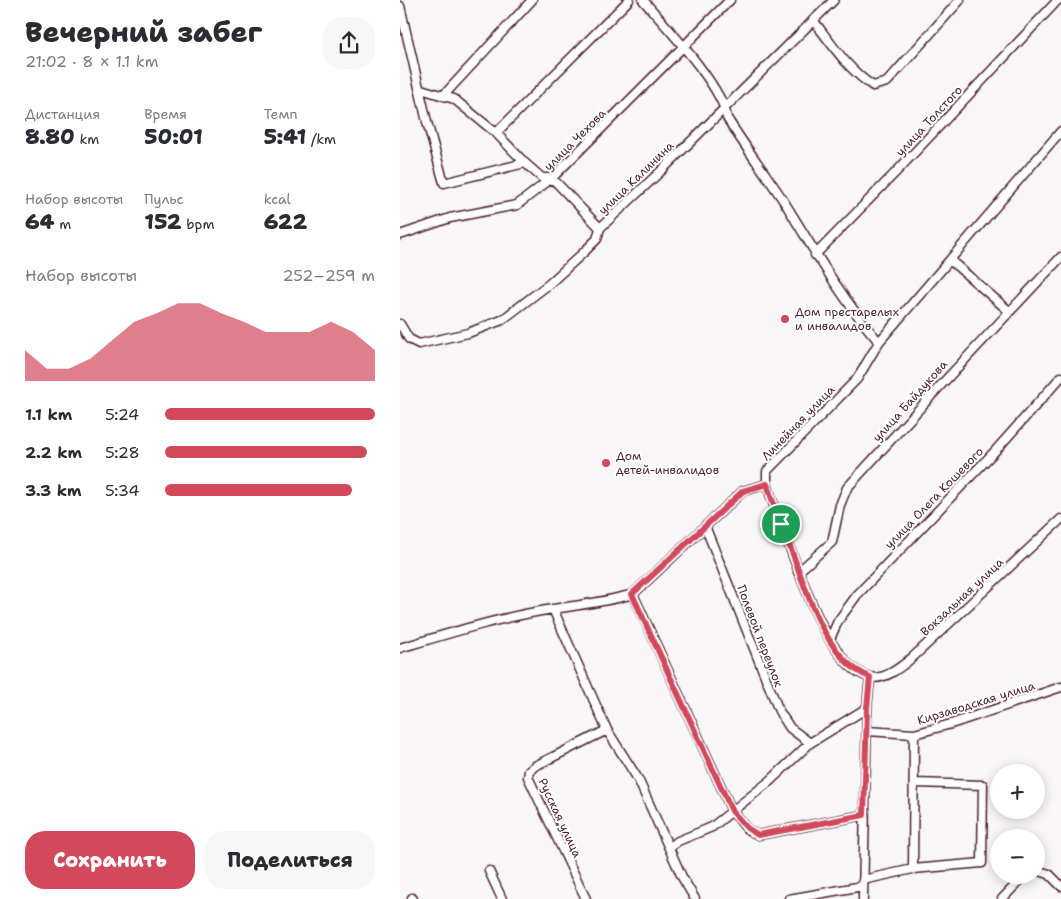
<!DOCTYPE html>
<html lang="ru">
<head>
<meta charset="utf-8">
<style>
	:root { --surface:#fff; --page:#f7f7f7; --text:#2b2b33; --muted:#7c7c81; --accent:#d1495b }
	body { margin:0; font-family:"Shantell Sans",sans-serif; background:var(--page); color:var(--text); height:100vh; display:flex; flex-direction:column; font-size:19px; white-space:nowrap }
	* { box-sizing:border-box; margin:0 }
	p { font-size:16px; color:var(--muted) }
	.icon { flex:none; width:28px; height:28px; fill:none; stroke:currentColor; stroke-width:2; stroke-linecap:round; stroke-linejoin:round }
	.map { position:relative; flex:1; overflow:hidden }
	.side { display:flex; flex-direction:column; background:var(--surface); width:400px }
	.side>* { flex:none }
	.fabs { position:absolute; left:590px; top:764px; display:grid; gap:10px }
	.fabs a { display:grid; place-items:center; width:55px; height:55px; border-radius:50%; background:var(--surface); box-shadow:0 2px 12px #0003; font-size:25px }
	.pin { position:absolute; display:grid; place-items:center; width:42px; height:42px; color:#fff; margin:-21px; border:2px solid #fff; border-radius:50%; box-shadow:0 1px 5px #0007 }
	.round { display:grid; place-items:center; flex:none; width:52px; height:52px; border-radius:20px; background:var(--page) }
	.head { display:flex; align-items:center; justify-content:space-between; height:85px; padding:0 25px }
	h1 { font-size:28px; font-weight:800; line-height:38px }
	.metrics { display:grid; grid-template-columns:repeat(3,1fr); gap:8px; height:85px; padding:5px 25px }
	.metrics div { display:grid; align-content:center }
	.metrics b { font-size:21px; font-weight:800 }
	.metrics small { font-size:14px; font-weight:400 }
	.metrics p { font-size:14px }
	.chart { height:140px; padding:10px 25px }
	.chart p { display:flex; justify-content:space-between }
	.chart svg { width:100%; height:90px; margin-top:5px; fill:var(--accent); opacity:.7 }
	.action { display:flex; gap:10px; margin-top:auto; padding:10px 25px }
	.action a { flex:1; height:58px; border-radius:20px; background:var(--accent); color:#fff; font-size:20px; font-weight:800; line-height:58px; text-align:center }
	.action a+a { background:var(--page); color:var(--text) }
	ul { padding:0 25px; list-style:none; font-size:16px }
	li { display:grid; grid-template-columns:80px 60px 1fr; align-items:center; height:38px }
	li i { height:12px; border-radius:6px; background:var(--accent) }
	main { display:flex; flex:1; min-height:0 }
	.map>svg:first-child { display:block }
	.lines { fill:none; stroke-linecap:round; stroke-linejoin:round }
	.minor-casing { stroke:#4a1f2b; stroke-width:11 }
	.minor { stroke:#fff; stroke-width:8 }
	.route-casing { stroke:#fff; stroke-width:10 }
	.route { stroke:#d1495b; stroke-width:6 }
	.poi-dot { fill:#d1495b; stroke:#fff; stroke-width:2 }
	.labels { text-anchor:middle; stroke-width:4; stroke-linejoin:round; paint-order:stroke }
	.street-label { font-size:12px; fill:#4a1f2b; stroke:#fff }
	.poi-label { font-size:12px; fill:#4a1f2b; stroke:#fff; text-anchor:start }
</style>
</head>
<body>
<main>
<section class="side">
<div class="head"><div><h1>Вечерний забег</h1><p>21:02 · 8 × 1.1 km</p></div><a class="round"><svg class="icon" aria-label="share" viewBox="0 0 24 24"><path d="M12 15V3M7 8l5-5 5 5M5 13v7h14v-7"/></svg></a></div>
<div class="metrics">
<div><p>Дистанция</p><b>8.80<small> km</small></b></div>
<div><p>Время</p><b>50:01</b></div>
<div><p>Темп</p><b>5:41<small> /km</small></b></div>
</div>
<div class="metrics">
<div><p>Набор высоты</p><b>64<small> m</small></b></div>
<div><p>Пульс</p><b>152<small> bpm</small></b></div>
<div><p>kcal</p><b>622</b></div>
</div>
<div class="chart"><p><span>Набор высоты</span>252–259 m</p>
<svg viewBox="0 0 160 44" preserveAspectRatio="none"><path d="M0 44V29L10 38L20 38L30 33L40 24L50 15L60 11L70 6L80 6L90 11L100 15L110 20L120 20L130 20L140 15L150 20L160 29V44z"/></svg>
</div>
<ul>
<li><b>1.1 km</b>5:24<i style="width:100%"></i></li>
<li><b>2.2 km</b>5:28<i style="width:96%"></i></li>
<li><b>3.3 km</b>5:34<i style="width:89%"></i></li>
</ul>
<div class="action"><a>Сохранить</a><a>Поделиться</a></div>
</section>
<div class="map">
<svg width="661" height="899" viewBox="0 0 661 899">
	<rect width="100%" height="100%" fill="#f8f6f7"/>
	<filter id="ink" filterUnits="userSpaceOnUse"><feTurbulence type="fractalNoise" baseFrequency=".02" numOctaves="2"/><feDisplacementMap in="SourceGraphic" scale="10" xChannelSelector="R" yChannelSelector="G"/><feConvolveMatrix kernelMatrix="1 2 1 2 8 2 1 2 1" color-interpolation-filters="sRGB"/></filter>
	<g filter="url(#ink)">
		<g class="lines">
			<g class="minor-casing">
				<path id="minor" d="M243,0c22,25 80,87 84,118 18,29 39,56 58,85 30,49 57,96 94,139
					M0,6l27,116 17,61 81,-20 -29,-30 -42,-34 -33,-10
					M413,20c18,23 35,50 60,66l14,-4 73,-82
					M43,96l89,-96
					M96,133l133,-133
					M125,163l17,15h10l48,50
					M0,235l50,-17 67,-13 35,-27 178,-178
					M415,255l82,-84 161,-171
					M550,260l59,51
					M0,324l9,15 10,5 49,-11 34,-13 47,-36 34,-31 14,-14 3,-11 60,-56 174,-172
					M367,484c6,21 15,42 23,64 13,33 40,120 80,129 15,4 32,-11 43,-20l148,-138
					M305,526l74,185 11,17 20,15
					M398,572l34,-30 8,-37 7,-17 94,-103 120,-128
					M233,594l99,217 15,18 11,6 106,-20
					M153,609l54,121 31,49 44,98 13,22
					M430,639l8,-18 19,-26 139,-145 65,-73
					M0,648c50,-15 101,-31 153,-39 27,-4 53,-7 80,-15l110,-103 24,-7v-13l90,-92 22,-37 182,-211
					M467,731l47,3 37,-10 110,-37
					M269,848l9,-7 34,-14 58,-46 40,-38 57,-35
					M513,869l69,-6 1,-78 -68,-2
					M636,870l13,4 12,12
					M89,871l13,28
					M463,880l50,-11 1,-135
					M12,898l1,1
					M186,899l-58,-122 1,-6 6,-5 72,-36
					M389,899l74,-13
					M463,899l4,-191 3,-31
					M602,899l23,-24"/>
			</g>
			<use href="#minor" class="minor"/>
		</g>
	</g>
	<g class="lines" filter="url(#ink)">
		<g class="route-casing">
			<path id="route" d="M367,484c7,23 16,45 25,68 15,40 34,109 78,125l-3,31 -3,107 -106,20 -11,-7 -15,-17 -100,-217 111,-103z"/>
		</g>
		<use href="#route" class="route"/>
	</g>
	<g class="poi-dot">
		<circle cx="385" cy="319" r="5"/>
		<circle cx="206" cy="463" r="5"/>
	</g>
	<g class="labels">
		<g class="street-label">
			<text transform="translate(529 121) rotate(-47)" y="4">улица Толстого</text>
			<text transform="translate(175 140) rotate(-45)" y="4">улица Чехова</text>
			<text transform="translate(236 178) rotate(-44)" y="4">улица Калинина</text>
			<text transform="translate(510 401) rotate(-48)" y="4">улица Байдукова</text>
			<text transform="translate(398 423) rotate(-46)" y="4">Линейная улица</text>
			<text transform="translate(534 498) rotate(-46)" y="4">улица Олега Кошевого</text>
			<text transform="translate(562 597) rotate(-43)" y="4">Вокзальная улица</text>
			<text transform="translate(360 636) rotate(69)" y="4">Полевой переулок</text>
			<text transform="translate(576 703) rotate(-17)" y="4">Кирзаводская улица</text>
			<text transform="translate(160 818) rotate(65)" y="4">Русская улица</text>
		</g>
		<g class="poi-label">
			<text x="395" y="316">Дом престарелых<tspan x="395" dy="14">и инвалидов</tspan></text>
			<text x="216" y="460">Дом<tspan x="216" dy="14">детей-инвалидов</tspan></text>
		</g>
	</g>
</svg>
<div class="fabs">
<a>+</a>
<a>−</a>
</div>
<div class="pin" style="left:381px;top:524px;background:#1e9e55"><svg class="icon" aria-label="arrive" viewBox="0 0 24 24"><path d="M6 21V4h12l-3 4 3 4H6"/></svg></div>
</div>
</main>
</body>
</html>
